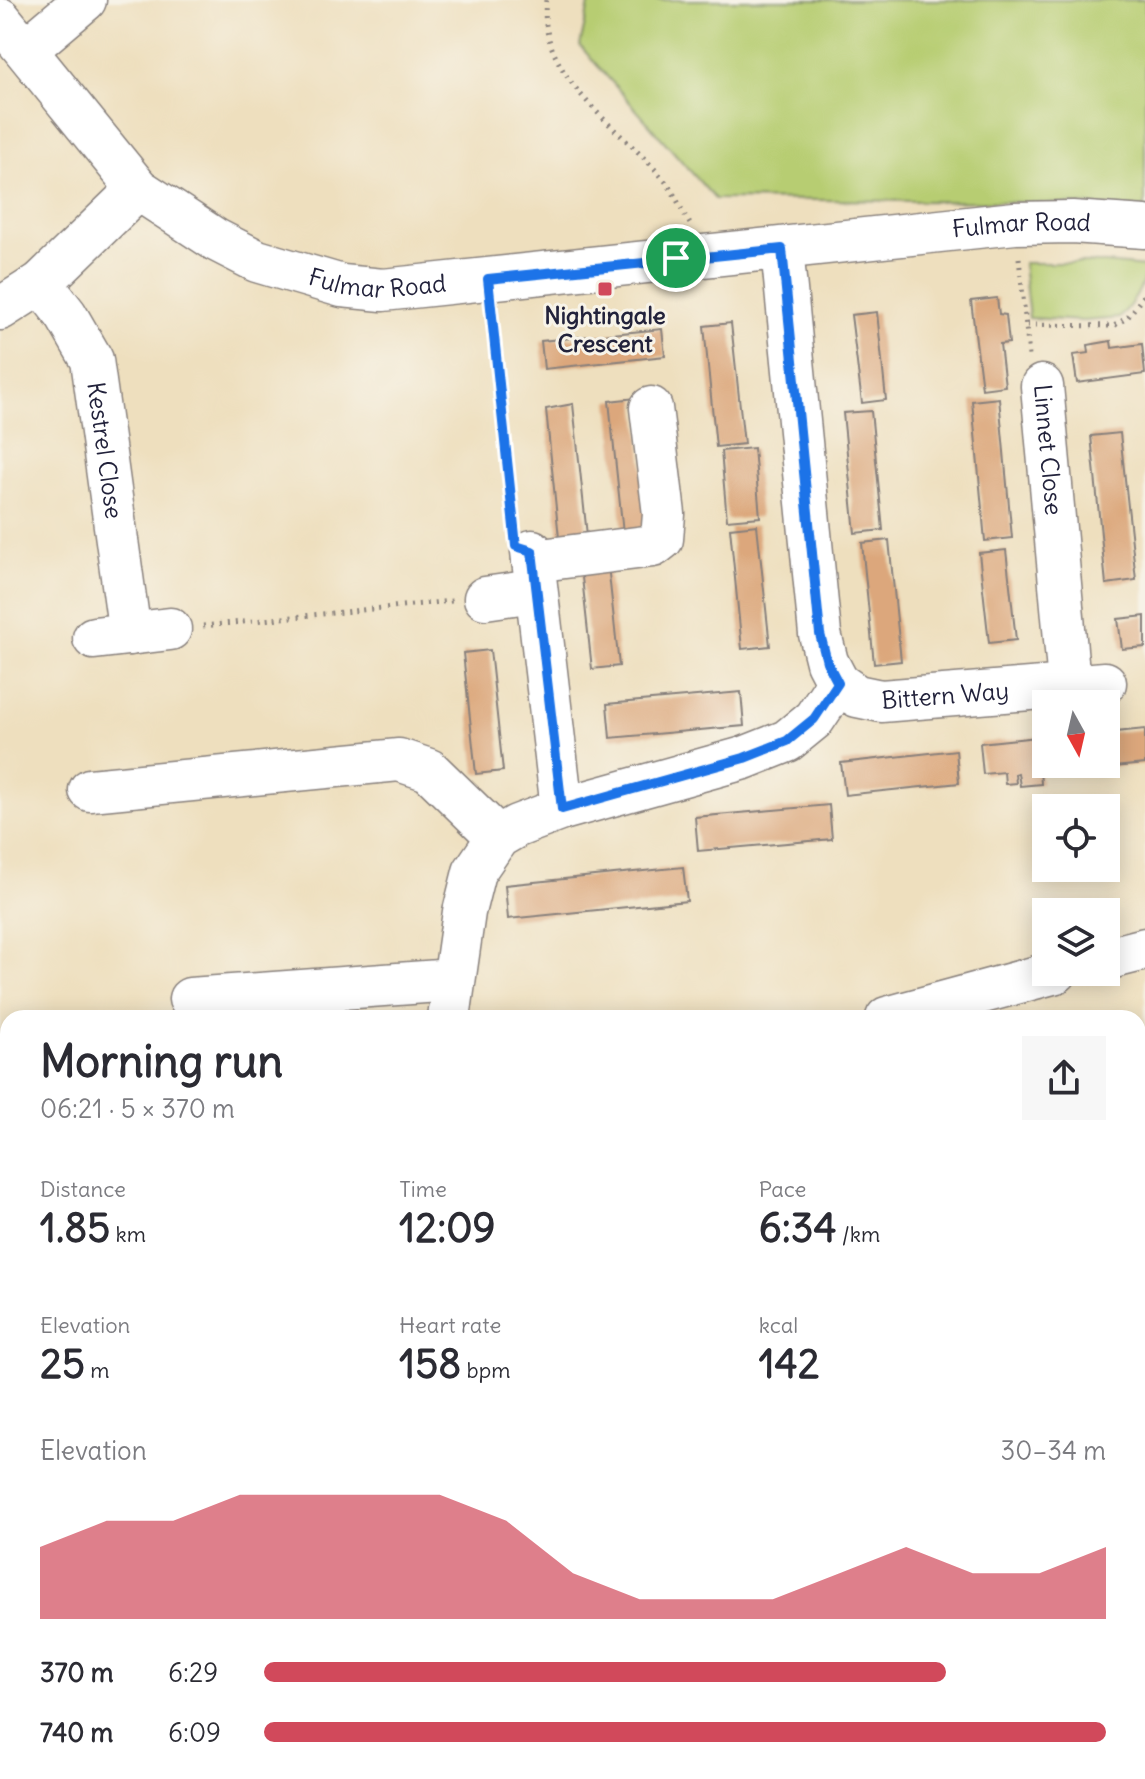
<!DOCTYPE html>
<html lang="en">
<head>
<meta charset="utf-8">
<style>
	:root { --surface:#fff; --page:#f7f7f7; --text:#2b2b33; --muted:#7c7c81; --accent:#d1495b }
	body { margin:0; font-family:Delius,sans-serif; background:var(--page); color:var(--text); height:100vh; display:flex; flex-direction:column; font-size:30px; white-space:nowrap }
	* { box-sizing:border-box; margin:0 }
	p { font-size:26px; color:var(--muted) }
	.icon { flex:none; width:44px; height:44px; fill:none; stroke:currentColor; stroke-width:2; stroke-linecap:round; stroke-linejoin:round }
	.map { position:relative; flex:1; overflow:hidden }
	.panel { position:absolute; left:0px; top:1010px; width:1146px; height:770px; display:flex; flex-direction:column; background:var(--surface); border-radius:24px 24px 0 0; box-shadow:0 4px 20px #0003 }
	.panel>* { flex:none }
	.needle { width:52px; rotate:172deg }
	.tools { position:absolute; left:1032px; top:690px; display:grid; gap:16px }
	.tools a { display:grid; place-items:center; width:88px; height:88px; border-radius:0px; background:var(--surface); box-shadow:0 4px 20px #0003; font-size:40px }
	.pin { position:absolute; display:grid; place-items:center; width:68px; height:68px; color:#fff; margin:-34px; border:4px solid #fff; border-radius:50%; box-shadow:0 2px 8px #0007 }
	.round { display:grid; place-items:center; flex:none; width:84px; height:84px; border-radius:0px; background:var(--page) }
	.summary { display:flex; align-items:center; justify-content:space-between; height:136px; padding:0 40px }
	h1 { font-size:44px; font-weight:700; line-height:60px }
	.stats { display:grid; grid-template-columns:repeat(3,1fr); gap:12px; height:136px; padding:8px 40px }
	.stats div { display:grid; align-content:center }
	.stats b { font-size:40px; font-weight:700 }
	.stats small { font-size:22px; font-weight:400 }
	.stats p { font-size:22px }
	.chart { height:224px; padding:16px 40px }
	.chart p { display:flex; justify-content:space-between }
	.chart svg { width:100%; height:144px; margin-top:8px; fill:var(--accent); opacity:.7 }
	ul { padding:0 40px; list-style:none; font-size:26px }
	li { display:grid; grid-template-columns:128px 96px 1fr; align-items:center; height:60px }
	li i { height:20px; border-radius:10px; background:var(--accent) }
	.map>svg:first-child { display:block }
	.green { fill:#b7cd72; stroke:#6c7856; stroke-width:2 }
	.water { fill:#74c0ee; stroke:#4b7194; stroke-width:2 }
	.building { fill:#dca77c }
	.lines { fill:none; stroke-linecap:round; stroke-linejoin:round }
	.minor-casing { stroke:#88807c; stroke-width:45 }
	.path { stroke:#88807c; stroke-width:5; stroke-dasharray:2 6; stroke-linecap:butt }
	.minor { stroke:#fff; stroke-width:42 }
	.route-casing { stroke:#fff; stroke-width:16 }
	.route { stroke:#1a73e8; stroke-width:10 }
	.poi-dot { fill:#d1495b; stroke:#f7f3e8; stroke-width:3 }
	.labels { text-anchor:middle; stroke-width:6; stroke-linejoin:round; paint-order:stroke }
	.street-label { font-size:24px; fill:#22223b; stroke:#f7f3e8 }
	.poi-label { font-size:24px; font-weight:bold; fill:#22223b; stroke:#f7f3e8 }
</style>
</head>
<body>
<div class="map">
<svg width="1145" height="1779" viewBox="0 0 1145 1779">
	<rect width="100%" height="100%" fill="#f7f3e8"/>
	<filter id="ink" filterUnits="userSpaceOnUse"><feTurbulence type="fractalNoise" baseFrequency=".0125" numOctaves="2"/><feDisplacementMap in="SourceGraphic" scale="16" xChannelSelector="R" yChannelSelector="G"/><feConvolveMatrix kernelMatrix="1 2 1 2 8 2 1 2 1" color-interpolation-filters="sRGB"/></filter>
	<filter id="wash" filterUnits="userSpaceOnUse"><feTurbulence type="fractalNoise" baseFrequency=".006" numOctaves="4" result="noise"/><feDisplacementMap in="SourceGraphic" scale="32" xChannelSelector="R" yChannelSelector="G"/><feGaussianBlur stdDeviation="1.8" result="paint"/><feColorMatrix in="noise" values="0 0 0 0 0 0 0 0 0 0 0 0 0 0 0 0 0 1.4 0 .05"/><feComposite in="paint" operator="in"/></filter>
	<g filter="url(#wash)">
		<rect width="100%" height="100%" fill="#eedfbe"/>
		<path class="green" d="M590,0h555v208l-127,-6 -303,-3 -135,-153z
			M1023,263h82l40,4c0,20 -13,37 -26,51l-35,3 -55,-3z"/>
		<path class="water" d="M8,1670v102h82l-7,7h-83v-104z"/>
		<g id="blocks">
			<path class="building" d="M997,298l2,16 7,1 3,28 -9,1 5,42 -23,3 -11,-88z
				M877,312l9,88 -24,3 -11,-88z
				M731,323l13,121 -28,3 -12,-121z
				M662,329l3,27 -121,13 -3,-28z
				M1111,341l1,7 30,-4 3,30 -68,9 -4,-28 16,-2 -1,-8z
				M636,398l13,132 -26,3 -14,-132z
				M999,398l13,140 -27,3 -13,-140z
				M573,404l15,141 -28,3 -14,-139z
				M871,411l12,119 -28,3 -12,-120z
				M1120,433l16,147 -30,4 -15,-148z
				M754,448l6,69 -33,3 -6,-69z
				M757,525l13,121 -28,3 -12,-121z
				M889,540l12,121 -27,3 -12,-121z
				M1006,550l10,90 -27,3 -10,-90z
				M608,565l11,101 -27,3 -11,-101z
				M1145,616v31l-23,2 -4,-30z
				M490,650l13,121 -27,3 -13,-121z
				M741,692l3,34 -134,12 -3,-34z
				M1145,729v35l-85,8 -1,-8h47v-31z
				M1046,736v28h5v4l-11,1 1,15 -21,2 -2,-13 -3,1 1,9 -11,1 -1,-12 -21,2 -3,-31z
				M956,750l3,33 -114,12 -4,-32z
				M829,805l3,34 -134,12 -3,-34z
				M683,867l4,34 -179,18 -3,-34z"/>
		</g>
	</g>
	<g filter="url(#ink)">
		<use href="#blocks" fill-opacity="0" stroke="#88807c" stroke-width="2"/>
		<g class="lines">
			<g class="minor-casing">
				<g id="minor">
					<path id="s1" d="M0,19l138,170 78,51 41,21 85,25 41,4 632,-67 57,-1 73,5"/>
					<path d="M27,49l58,-49"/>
					<path id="s2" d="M41,283l25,32 26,45 38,274"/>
					<path d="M0,309l41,-26 97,-94"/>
					<path id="s3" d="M1042,386l27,297"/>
					<path d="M532,551l30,258"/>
					<path d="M533,561l120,-15 9,-7 2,-25 -13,-106"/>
					<path d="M485,598l49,-7"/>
					<path d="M94,638l76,-9"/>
					<path id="s4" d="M838,683l19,13 24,5 224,-18"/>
					<path d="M90,790l309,-30 30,10 69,67"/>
					<path d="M1106,959l39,-10"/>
					<path d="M190,999l263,-19"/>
					<path d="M449,1018l15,-106 10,-40 24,-35 19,-11 45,-17 182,-51 43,-17 27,-22 24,-36 -11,-21 -7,-28 -38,-385"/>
					<path d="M887,1018l169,-46"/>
					<path d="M0,1263l8,-1"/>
					<path d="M1138,1487l7,-7"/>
					<path d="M1138,1556l7,6"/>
					<path d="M464,1772l5,7"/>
					<path d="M858,1779l7,-7"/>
				</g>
			</g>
			<path class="path" d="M546,0c-10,78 76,128 119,181 10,12 16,29 25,43
				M1019,258l10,98
				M491,312l22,213
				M1027,325l87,1 14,-9 17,-23
				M203,626l249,-25
				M917,1779l7,-7"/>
			<use href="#minor" class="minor"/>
		</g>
	</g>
	<g class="lines" filter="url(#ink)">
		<g class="route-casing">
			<path id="route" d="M782,249l38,385 7,28 11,21 -24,36 -27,22 -43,17 -182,51 -30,-258 -16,-5 -28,-267z"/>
		</g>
		<use href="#route" class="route"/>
	</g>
	<rect class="poi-dot" x="597" y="281" width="16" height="16" rx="4"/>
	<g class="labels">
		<g class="street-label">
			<text dy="8" stroke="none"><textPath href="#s1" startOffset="1130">Fulmar Road</textPath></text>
			<text dy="8" stroke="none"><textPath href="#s1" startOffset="482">Fulmar Road</textPath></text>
			<text dy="8" stroke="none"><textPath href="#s2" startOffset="184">Kestrel Close</textPath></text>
			<text dy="8" stroke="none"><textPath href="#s3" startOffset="64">Linnet Close</textPath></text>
			<text dy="8" stroke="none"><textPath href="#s4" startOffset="112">Bittern Way</textPath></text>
		</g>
		<g class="poi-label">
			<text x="605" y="324">Nightingale<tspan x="605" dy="28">Crescent</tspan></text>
		</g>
	</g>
</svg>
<div class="tools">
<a><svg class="needle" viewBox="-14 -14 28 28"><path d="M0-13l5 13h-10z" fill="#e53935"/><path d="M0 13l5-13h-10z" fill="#7c7c81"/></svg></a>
<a><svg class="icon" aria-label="locate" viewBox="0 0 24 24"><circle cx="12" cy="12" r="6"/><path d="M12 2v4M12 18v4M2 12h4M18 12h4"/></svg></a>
<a><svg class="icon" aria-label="layers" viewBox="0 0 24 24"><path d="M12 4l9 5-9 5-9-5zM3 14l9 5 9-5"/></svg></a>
</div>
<div class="pin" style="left:676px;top:258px;background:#1e9e55"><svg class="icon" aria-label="arrive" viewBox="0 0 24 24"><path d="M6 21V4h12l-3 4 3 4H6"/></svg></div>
<section class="panel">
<div class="summary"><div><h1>Morning run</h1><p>06:21 · 5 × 370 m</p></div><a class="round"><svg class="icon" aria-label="share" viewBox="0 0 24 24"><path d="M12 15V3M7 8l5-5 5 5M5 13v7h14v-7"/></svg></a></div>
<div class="stats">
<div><p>Distance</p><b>1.85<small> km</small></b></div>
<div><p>Time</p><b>12:09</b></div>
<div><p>Pace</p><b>6:34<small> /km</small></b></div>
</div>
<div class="stats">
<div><p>Elevation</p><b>25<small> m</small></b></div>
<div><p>Heart rate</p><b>158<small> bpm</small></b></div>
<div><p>kcal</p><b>142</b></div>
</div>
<div class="chart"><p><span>Elevation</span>30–34 m</p>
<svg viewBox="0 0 160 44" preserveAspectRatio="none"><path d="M0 44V22L10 14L20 14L30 6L40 6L50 6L60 6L70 14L80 30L90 38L100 38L110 38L120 30L130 22L140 30L150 30L160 22V44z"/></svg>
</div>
<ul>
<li><b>370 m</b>6:29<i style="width:81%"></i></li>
<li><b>740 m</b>6:09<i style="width:100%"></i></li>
</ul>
</section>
</div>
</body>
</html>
